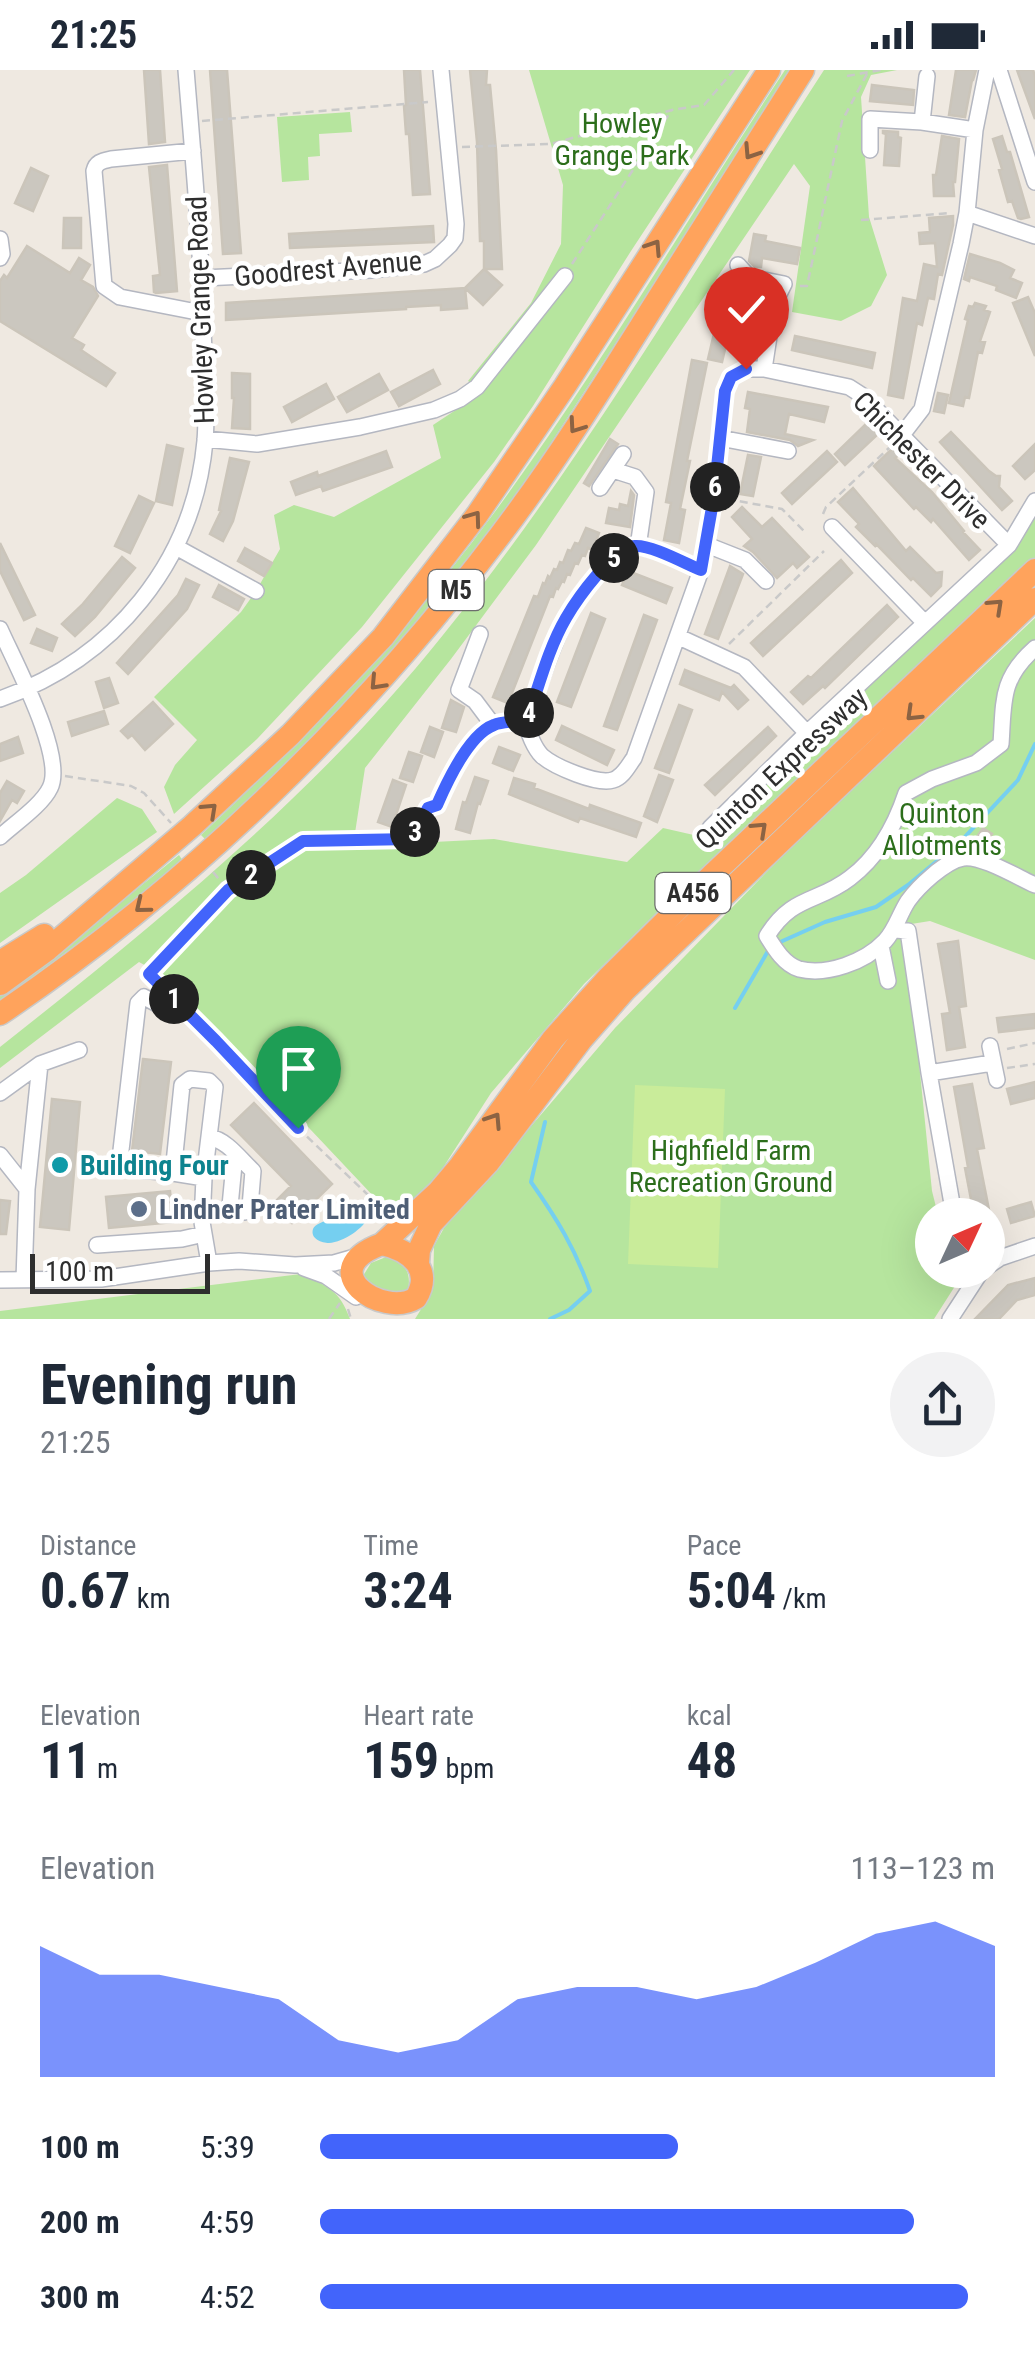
<!DOCTYPE html>
<html lang="en">
<head>
<meta charset="utf-8">
<style>
	:root { --surface:#fff; --page:#f2f2f3; --text:#1f2937; --muted:#747a83; --accent:#4264fb }
	body { margin:0; font-family:"Roboto Condensed",sans-serif; background:var(--page); color:var(--text); height:100vh; display:flex; flex-direction:column; font-size:38px; white-space:nowrap }
	* { box-sizing:border-box; margin:0 }
	p { font-size:32px; color:var(--muted) }
	.icon { flex:none; width:55px; height:55px; fill:none; stroke:currentColor; stroke-width:2; stroke-linecap:round; stroke-linejoin:round }
	.map { position:relative; height:1249px; overflow:hidden }
	.side { display:flex; flex-direction:column; background:var(--surface); flex:1 }
	.side>* { flex:none }
	.needle { width:65px; rotate:46deg }
	.buttons { position:absolute; left:915px; top:1128px; display:grid; gap:20px }
	.buttons a { display:grid; place-items:center; width:90px; height:90px; border-radius:50%; background:var(--surface); box-shadow:0 10px 40px #0002; font-size:50px }
	.scale { position:absolute; left:30px; bottom:25px; width:180px; box-sizing:border-box; padding-left:10px; border:5px solid #2e2e2e; border-top:0; font-size:28px; line-height:35px; white-space:nowrap; color:#2e2e2e; -webkit-text-stroke:8px #fff; paint-order:stroke }
	.pin { position:absolute; display:grid; place-items:center; width:85px; height:85px; color:#fff; margin:-102px -42px; border-radius:50% 50% 50% 0; rotate:-45deg; box-shadow:0 0 10px #0007 }
	.pin .icon { rotate:45deg }
	.km { position:absolute; width:50px; height:50px; margin:-25px; border-radius:50%; background:#222; color:#fff; font-size:28px; line-height:50px; text-align:center }
	.round { display:grid; place-items:center; flex:none; width:105px; height:105px; border-radius:52px; background:var(--page) }
	.overview { display:flex; align-items:center; justify-content:space-between; height:170px; padding:0 40px }
	h1 { font-size:55px; font-weight:700; line-height:75px }
	.metrics { display:grid; grid-template-columns:repeat(3,1fr); gap:15px; height:170px; padding:10px 40px }
	.metrics div { display:grid; align-content:center }
	.metrics b { font-size:50px; font-weight:700 }
	.metrics small { font-size:28px; font-weight:400 }
	.metrics p { font-size:28px }
	.chart { height:280px; padding:20px 40px }
	.chart p { display:flex; justify-content:space-between }
	.chart svg { width:100%; height:180px; margin-top:10px; fill:var(--accent); opacity:.7 }
	ul { padding:0 40px; list-style:none; font-size:32px }
	li { display:grid; grid-template-columns:160px 120px 1fr; align-items:center; height:75px }
	li i { height:25px; border-radius:12px; background:var(--accent) }
	.status { display:flex; justify-content:space-between; align-items:center; height:70px; padding:0 50px; background:var(--surface); direction:ltr }
	.status svg { height:28px; fill:currentColor }
	.map>svg:first-child { display:block }
	.green { fill:#b6e59e }
	.pitch { fill:#c9ec9a }
	.water { fill:#75cff0 }
	.lines { fill:none; stroke-linecap:round; stroke-linejoin:round }
	.stream { stroke:#75cff0; stroke-width:4 }
	.building { fill:#cbc7bf; stroke:#cbc5ba; stroke-width:2.5 }
	.minor-casing { stroke:#b4b7c1; stroke-width:18 }
	.highway-casing { stroke:#c9c9c9; stroke-width:25 }
	.path { stroke:#c9c9c9; stroke-width:2.5; stroke-dasharray:8 5; stroke-linecap:butt }
	.minor { stroke:#fff; stroke-width:15 }
	.highway { stroke:#ffa35c; stroke-width:22 }
	.oneway { stroke:#8c6343 }
	.route-casing { stroke:#fff; stroke-width:20 }
	.route { stroke:#4264fb; stroke-width:12 }
	.culture-dot { fill:#0f9aa8; stroke:#fff; stroke-width:4 }
	.service-dot { fill:#5c6f8a; stroke:#fff; stroke-width:4 }
	.labels { text-anchor:middle; stroke-width:9; stroke-linejoin:round; paint-order:stroke }
	.shield { fill:#fff; stroke:#6d6d6d; stroke-width:2.5 }
	.shield-label { font-size:25px; font-weight:bold; fill:#2e2e2e }
	.park-label { font-size:28px; fill:#2c6e1b; stroke:#fff }
	.street-label { font-size:28px; fill:#2e2e2e; stroke:#fff }
	.culture-label { font-size:28px; font-weight:bold; fill:#0d838f; stroke:#fff; text-anchor:start }
	.service-label { font-size:28px; font-weight:bold; fill:#4e5e75; stroke:#fff; text-anchor:start }
</style>
</head>
<body>
<div class="status"><b>21:25</b><svg viewBox="0 0 49 12"><path d="M0 12V9h3v3zM5 12V6h3v6zM10 12V3h3v9zM15 12V0h3v12zM26 1h20v11H26zM47 4h2v5h-2z"/></svg></div>
<div class="map">
<svg width="1035" height="1249" viewBox="0 0 1035 1249">
	<rect width="100%" height="100%" fill="#efe9e1"/>
	<path class="green" d="M529,0h221l-119,181 -98,155 -39,56 -132,165 -105,112 -83,75 -10,-27 11,-22 22,-25 -43,-43 87,-85 15,-21 24,-42 -6,-34 20,-10 40,12 107,-59 -8,-33 50,-33 -15,-11 63,-78 30,-59 2,-59z
		M785,0h8l-251,387c-42,60 -86,119 -134,176 -62,74 -132,141 -202,207l-5,-5c108,-100 209,-207 296,-326 103,-141 192,-293 288,-439z
		M824,0h73l-26,5 -10,22 8,120 18,58 -16,31 -30,15 -49,-9 18,-126 -16,-22 -258,381 -85,114 -86,109 -12,78 141,-7 133,23 36,-34 44,10 249,-233 64,-64 15,-23v45l-320,293 -131,128 -93,109 -52,81 -42,41 -20,-15 -84,-89 -143,-143 -11,-6 -139,106v-21c158,-125 317,-254 443,-412 143,-177 257,-375 381,-565z
		M350,42l2,20 -33,2 1,22 -12,1 1,23 -27,2 -5,-65z
		M1035,548v342l-105,-39 -25,4 27,266 6,24h-6v55h30l2,2 -30,47h-519l18,-29 1,-44 10,-18 171,-200 173,-178z
		M117,728l25,11 15,23 -157,111v-50l26,-18z
		M179,785l4,6 -61,50 -122,90v-7l79,-58z
		M386,1187c17,3 26,15 22,32l-23,15 -22,-28 8,-13z
		M301,1204c27,12 39,17 49,45h-350v-8z"/>
	<path class="pitch" d="M635,1015l90,4 -7,179 -90,-4z"/>
	<path class="water" d="M357,1138l12,8c-5,12 -25,26 -40,27 -7,0 -19,-4 -16,-14 2,-5 10,-7 14,-9 13,-7 14,-10 30,-12z"/>
	<g class="lines">
		<path class="stream" d="M778,873l47,-21 51,-15 32,-22 53,-44 57,-61 17,-36
			M735,938l33,-57
			M545,1052l-14,60c26,37 44,66 59,109l-21,19 -19,9"/>
	</g>
	<path class="building" d="M144,0h16l5,72 -16,2z
		M210,0h17l14,183 -18,1z
		M404,0h16l10,124 -17,1 -4,-61h-3l-2,-28 2,-1z
		M470,0h17l-1,15h4l6,65 6,119h-18v-28h-4l-3,-99z
		M956,0h20l-3,10h-1l-7,37 -16,-2z
		M1017,0h16l2,6v43z
		M872,15l42,5 -1,15 -43,-4z
		M883,61l15,1v5l3,1 -2,28 -15,-1 2,-31 -3,-1z
		M942,66l17,3 -4,43h-2l1,14h-20l-1,-21h3z
		M1002,66l5,16h3l19,65 -8,2 -3,-1 -6,-17 -4,1 -9,-32 3,-1 -9,-30z
		M167,95l10,126 -21,2 -2,-1 -1,-16 7,-1 -11,-108z
		M31,98l17,8 -15,35 -18,-8z
		M953,146v9l-11,50 -4,-1 -4,25 -6,-1 -6,27 -5,-2 -14,75 -15,-3 15,-97 14,3 7,-37 13,3 -2,-24 -15,1 -1,-11 11,-1 -1,-14z
		M64,148h17v30h-18z
		M433,156l1,16 -144,6 -1,-14z
		M754,164l12,2 -1,5 35,7 -3,16 -35,-6 -1,9h-6l-6,-6z
		M27,176l43,27 9,-15 11,7 -9,15 12,7 5,9 -26,42 12,7 -3,5 34,23 -9,13 -106,-65v-40l4,-6 3,3z
		M970,184l30,9 14,7 -4,8 12,5 -6,15 -20,-8 1,-4 -27,-9 -1,4 -5,-2z
		M484,199l18,16 -19,20 -18,-17z
		M741,215l15,5 -7,36 -15,-2z
		M465,218l2,20 -26,2v-5l-35,2v2l-180,11v-17z
		M1028,227l7,16v43l-22,-53z
		M975,233l11,3 -2,4 6,2 -10,29 5,1 -3,11 -4,-1 -9,46 -4,-1 -2,9 -14,-3 19,-83 -3,-1 4,-13 4,1z
		M716,255l14,3 -8,34 -14,-3z
		M795,266l80,17 -3,15 -80,-18z
		M692,290l15,3 -20,98h3l-10,48 5,1 -6,33 -15,-3 7,-37 -5,-1z
		M433,300l7,14 -41,22 -8,-14z
		M232,303l18,1v55l-18,-1 2,-30h-2z
		M379,304l9,16 -41,22 -9,-15z
		M326,314l8,15 -42,23 -8,-15z
		M748,322l80,15 -4,15 -35,-8 -4,20 28,6 -15,6 -8,-6 -43,-8 3,-23 -5,-1z
		M938,323l10,2 -4,18 -10,-2z
		M867,353l11,11 -33,31 -10,-11z
		M951,362l38,39 7,5h4l-1,11 13,14 -10,9 -62,-68z
		M610,369l8,5 -29,42 -5,-3z
		M1035,374v26l-10,9 -12,-13z
		M167,375l16,4 -11,56 -16,-4z
		M896,375l6,7 -7,6 37,34 32,39 -1,1 17,18 -11,10 -36,-41 -2,3 -15,-15 -2,2 -40,-43z
		M386,381l6,16 -69,24 -2,-5 -25,9 -5,-13 26,-10 1,4z
		M827,381l10,11 -45,42 -10,-11z
		M748,385l13,2 -8,39 -13,-2z
		M230,388l19,4 -16,59 -10,20 -13,-7 11,-23 -2,-1z
		M853,418l53,63 4,-4 26,26 6,-1 -1,14 -10,10 -18,-18 -2,2 -35,-36 -1,2 -19,-19 3,-3 -21,-22z
		M631,421l3,4 -4,32 -24,-4 3,-15 10,2 1,-6 8,2z
		M139,426l15,7 -24,50 -15,-7z
		M742,437l20,20 10,-9 37,39 -12,11 -4,-5 -16,15 -24,-26 -9,-6 8,-7 -20,-22z
		M586,458l13,5 -6,17 -5,-2 -3,8 -3,-1 -4,9 -3,-1 -5,12 -3,-1 -3,8 -2,-1 -4,8 -2,-1 -3,9 -3,-1 -42,107 -15,-6 41,-101 4,1 5,-14 2,1 3,-8 2,2 4,-9 3,1 3,-8 3,1 5,-13 3,1 4,-8 4,1z
		M0,473l35,72 -11,5 -24,-49z
		M245,478l27,15 -8,13 -26,-15z
		M122,487l13,11 -40,49 -20,19 -13,-12 20,-19z
		M841,490l11,13 -89,83 -12,-13z
		M730,496l13,8 -25,65 -13,-5z
		M628,501l44,17 -6,15 -44,-18z
		M186,509l13,6 -12,24 -59,65 -11,-11 61,-68z
		M219,515l25,14 -6,11 -25,-13z
		M887,535l11,12 -73,71 -2,-2 -20,18 -12,-12 17,-16 3,2z
		M591,543l14,6 -34,88 -14,-5z
		M644,545l13,5 -40,110 -13,-4z
		M37,559l20,9 -5,13 -21,-8z
		M685,600l46,18 3,-3 14,15 -10,9 -16,-17 -3,8 -39,-16z
		M109,608l9,25 -14,5 -8,-26z
		M451,630l13,7 -8,25 -14,-4z
		M153,632l20,22 -28,26 -13,-15 -4,3 -7,-7z
		M679,635l13,5 -23,63 -14,-5z
		M104,641l4,13 -36,12 -4,-14z
		M562,656l52,24 -7,15 -51,-25z
		M430,657l13,5 -9,25 -13,-5z
		M768,657l8,9 -61,59 -10,-10z
		M18,667l5,16 -23,8v-17z
		M499,677l21,8 -7,16 -20,-8z
		M409,682l13,4 -9,26 -13,-4z
		M659,705l14,5 -16,42 -13,-6z
		M475,707l13,4 -8,23 -2,-1 -8,30 -14,-4 7,-27 3,1z
		M514,708l21,6 -1,4 29,11 26,10 1,-4 51,18 -5,14 -56,-19 -2,4 -69,-28z
		M393,710l13,5 -14,42 -14,-5z
		M7,711l17,10 -7,12 -5,-3 -12,21v-28z
		M983,758l9,6 -9,15 -10,-6z
		M958,871l8,65 -7,1 6,40 -18,3 -5,-36 8,-1 -12,-69z
		M1035,944v14l-36,4 -2,-14z
		M143,989l28,3 -11,92 -28,-3z
		M1035,1012v16l-24,6 -4,-15z
		M972,1014l12,64 -7,1 13,66h-16l-9,-47 3,-1 -14,-80z
		M52,1029l28,3 -11,128 -29,-3z
		M254,1033l78,81 -40,39 -19,-19 18,-18 -60,-61z
		M170,1121l3,31 -64,6 -3,-31z
		M0,1130l10,1 -4,33h-6z
		M1031,1132l4,14 -24,7 -4,-14z
		M1035,1208v17l-18,5 -18,19h-24l33,-34z"/>
	<g class="lines">
		<g class="minor-casing">
			<path id="minor" d="M999,0l36,112
				M922,52l5,-46
				M870,80v-31l52,3 53,8
				M193,81l-82,8c-9,2 -15,3 -17,12l10,115 16,11 82,16
				M967,143l68,23
				M0,169l2,15 -2,4
				M738,195l11,12 35,7 -10,20 -10,65
				M203,208l169,-8 52,-6 11,-5 15,-14 5,-7 1,-14 -15,-154
				M902,365l20,-26 39,-165 6,-31 8,-83 12,-60
				M720,368l68,13
				M205,369l52,5 103,-17 74,-17 26,-11 17,-12 88,-111
				M613,400l22,7 11,15 -8,55
				M600,418l23,-34
				M832,457l93,96
				M707,475l38,15 21,21
				M176,477l80,44
				M701,500c-17,-7 -47,-24 -65,-23 -23,0 -62,54 -72,75 -11,23 -19,47 -28,71 -2,8 -9,20 -9,29 0,10 8,27 15,34 13,11 55,29 71,24 10,-3 15,-14 21,-22l67,-188 13,-73 11,-106 6,-14 15,-8h18l85,18 14,9 146,149
				M0,559c14,32 66,128 50,159 -8,17 -36,36 -50,49
				M480,564l-21,56 16,11 18,24
				M679,567l65,30 63,66
				M1035,578c-35,31 -31,53 -34,96l-25,19 -44,16 -26,14c-11,33 -28,64 -56,85 -32,25 -58,17 -83,58 8,13 17,28 32,33 28,7 66,-7 86,-28 11,-12 14,-26 23,-40 10,-14 37,-40 55,-43 18,-3 54,19 72,27
				M0,629c114,-40 194,-137 205,-258 3,-37 -1,-77 -2,-114 -2,-86 -10,-171 -17,-257
				M428,738l9,-3c10,-22 33,-71 57,-80 9,-4 23,-3 33,-5
				M710,758l97,-95 202,-188 26,-44
				M895,860l13,1 21,142 25,142
				M881,876l7,35
				M159,935l-15,-8 -6,6 -18,156 1,5 8,5 44,4
				M990,976l7,34
				M929,1003l63,-10
				M0,1023l40,-29 39,-14
				M209,1067c18,3 31,22 44,34l-3,36 -5,5 -10,-1 -5,-5 5,-52
				M0,1085l27,34 -3,91
				M204,1108l11,-91 -6,-6 -19,-2 -8,6 -9,88 31,5 -2,44 7,41
				M27,1119l13,-125
				M97,1175l85,-6 22,-5
				M988,1196l12,-8 35,-12
				M304,1198l22,8 30,21
				M0,1210l101,-1 108,-16 30,-2 56,4 39,-2 28,-8
				M950,1249l32,-49"/>
		</g>
		<g class="highway-casing">
			<path id="highway" d="M0,892l44,-27
				M0,914l48,-35 144,-123 98,-91 93,-98 94,-122 88,-129 204,-316
				M0,944c191,-129 363,-297 501,-480 54,-71 101,-146 148,-221 51,-81 102,-162 154,-243
				M382,1174l56,-52 22,-26 93,-127 55,-61 103,-102 324,-306
				M382,1174c27,6 52,25 34,54 -34,21 -105,-28 -34,-54z
				M418,1193l1,-13 12,-26 57,-61 93,-123 44,-50 410,-391"/>
		</g>
		<path class="path" d="M847,6l34,-6
			M202,51l226,-19
			M462,77l89,-3 121,-34 32,-5 30,-35
			M861,150l90,-7
			M572,194l99,-153
			M800,216h7l35,-165 26,-49
			M727,429l55,10 23,23
			M823,444l3,-7 64,-60
			M729,574l95,-93
			M65,706l66,10 13,7 27,30
			M213,802l15,18
			M1007,979l28,-6
			M1007,998l28,-4
			M388,1144l-90,-86 -82,-87 -67,-67 73,-79 81,-54 109,-2 10,-21
			M348,1239l3,10
			M329,1249l11,-16"/>
		<use href="#minor" class="minor"/>
		<use href="#highway" class="highway"/>
	</g>
	<defs><path id="oneway-chevron" d="M-2-3.5L2.5 0L-2 3.5" fill="none" stroke-width="1.6" stroke-linecap="round" stroke-linejoin="round" transform="scale(2.5)"/></defs>
	<g class="oneway">
		<use href="#oneway-chevron" transform="translate(751 82) rotate(123)"/>
		<use href="#oneway-chevron" transform="translate(654 177) rotate(-57)"/>
		<use href="#oneway-chevron" transform="translate(576 356) rotate(125)"/>
		<use href="#oneway-chevron" transform="translate(474 448) rotate(-54)"/>
		<use href="#oneway-chevron" transform="translate(996 536) rotate(-43)"/>
		<use href="#oneway-chevron" transform="translate(377 613) rotate(133)"/>
		<use href="#oneway-chevron" transform="translate(913 644) rotate(136)"/>
		<use href="#oneway-chevron" transform="translate(210 740) rotate(-43)"/>
		<use href="#oneway-chevron" transform="translate(760 759) rotate(-43)"/>
		<use href="#oneway-chevron" transform="translate(142 836) rotate(141)"/>
		<use href="#oneway-chevron" transform="translate(494 1050) rotate(-57)"/>
	</g>
	<g class="lines">
		<g class="route-casing">
			<path id="route" d="M298,1058l-82,-87 -67,-67 79,-84 75,-49 109,-2 16,-31 9,-3c10,-23 32,-71 57,-80 9,-4 23,-3 33,-5 12,-34 21,-71 39,-102 11,-19 47,-70 69,-72 17,-1 49,17 66,24l13,-74 11,-105 6,-14 15,-8"/>
		</g>
		<use href="#route" class="route"/>
	</g>
	<circle class="culture-dot" cx="60" cy="1095" r="10"/>
	<circle class="service-dot" cx="139" cy="1139" r="10"/>
	<g class="labels">
		<g class="shield">
			<rect x="428.5" y="500" width="55" height="40" rx="8"/>
			<rect x="655.5" y="803" width="75" height="40" rx="8"/>
		</g>
		<g class="shield-label">
			<text x="456" y="529">M5</text>
			<text x="693" y="832">A456</text>
		</g>
		<g class="park-label">
			<text x="622" y="63">Howley<tspan x="622" dy="32">Grange Park</tspan></text>
			<text x="942" y="753">Quinton<tspan x="942" dy="32">Allotments</tspan></text>
			<text x="731" y="1090">Highfield Farm<tspan x="731" dy="32">Recreation Ground</tspan></text>
		</g>
		<g class="street-label">
			<text transform="translate(328 198) rotate(-5)" y="10">Goodrest Avenue</text>
			<text transform="translate(200 240) rotate(-92)" y="10">Howley Grange Road</text>
			<text transform="translate(922 390) rotate(45)" y="10">Chichester Drive</text>
			<text transform="translate(781 698) rotate(-43)" y="10">Quinton Expressway</text>
		</g>
		<g class="culture-label">
			<text x="80" y="1105">Building Four</text>
		</g>
		<g class="service-label">
			<text x="159" y="1149">Lindner Prater Limited</text>
		</g>
	</g>
</svg>
<div class="buttons">
<a><svg class="needle" viewBox="-14 -14 28 28"><path d="M0-13l5 13h-10z" fill="#e53935"/><path d="M0 13l5-13h-10z" fill="#747a83"/></svg></a>
</div>
<div class="scale">100 m</div>
<div class="pin" style="left:298px;top:1058px;background:#1e9e55"><svg class="icon" aria-label="arrive" viewBox="0 0 24 24"><path d="M6 21V4h12l-3 4 3 4H6"/></svg></div>
<div class="pin" style="left:746px;top:299px;background:#d93025"><svg class="icon" aria-label="check" viewBox="0 0 24 24"><path d="M5 12l5 5 9-10"/></svg></div>
<b class="km" style="left:174px;top:929px">1</b>
<b class="km" style="left:251px;top:805px">2</b>
<b class="km" style="left:415px;top:762px">3</b>
<b class="km" style="left:529px;top:643px">4</b>
<b class="km" style="left:614px;top:488px">5</b>
<b class="km" style="left:715px;top:417px">6</b>
</div>
<section class="side">
<div class="overview"><div><h1>Evening run</h1><p>21:25</p></div><a class="round"><svg class="icon" aria-label="share" viewBox="0 0 24 24"><path d="M12 15V3M7 8l5-5 5 5M5 13v7h14v-7"/></svg></a></div>
<div class="metrics">
<div><p>Distance</p><b>0.67<small> km</small></b></div>
<div><p>Time</p><b>3:24</b></div>
<div><p>Pace</p><b>5:04<small> /km</small></b></div>
</div>
<div class="metrics">
<div><p>Elevation</p><b>11<small> m</small></b></div>
<div><p>Heart rate</p><b>159<small> bpm</small></b></div>
<div><p>kcal</p><b>48</b></div>
</div>
<div class="chart"><p><span>Elevation</span>113–123 m</p>
<svg viewBox="0 0 160 44" preserveAspectRatio="none"><path d="M0 44V12L10 19L20 19L30 22L40 25L50 35L60 38L70 35L80 25L90 22L100 22L110 25L120 22L130 16L140 9L150 6L160 12V44z"/></svg>
</div>
<ul>
<li><b>100 m</b>5:39<i style="width:53%"></i></li>
<li><b>200 m</b>4:59<i style="width:88%"></i></li>
<li><b>300 m</b>4:52<i style="width:96%"></i></li>
</ul>
</section>
</body>
</html>
